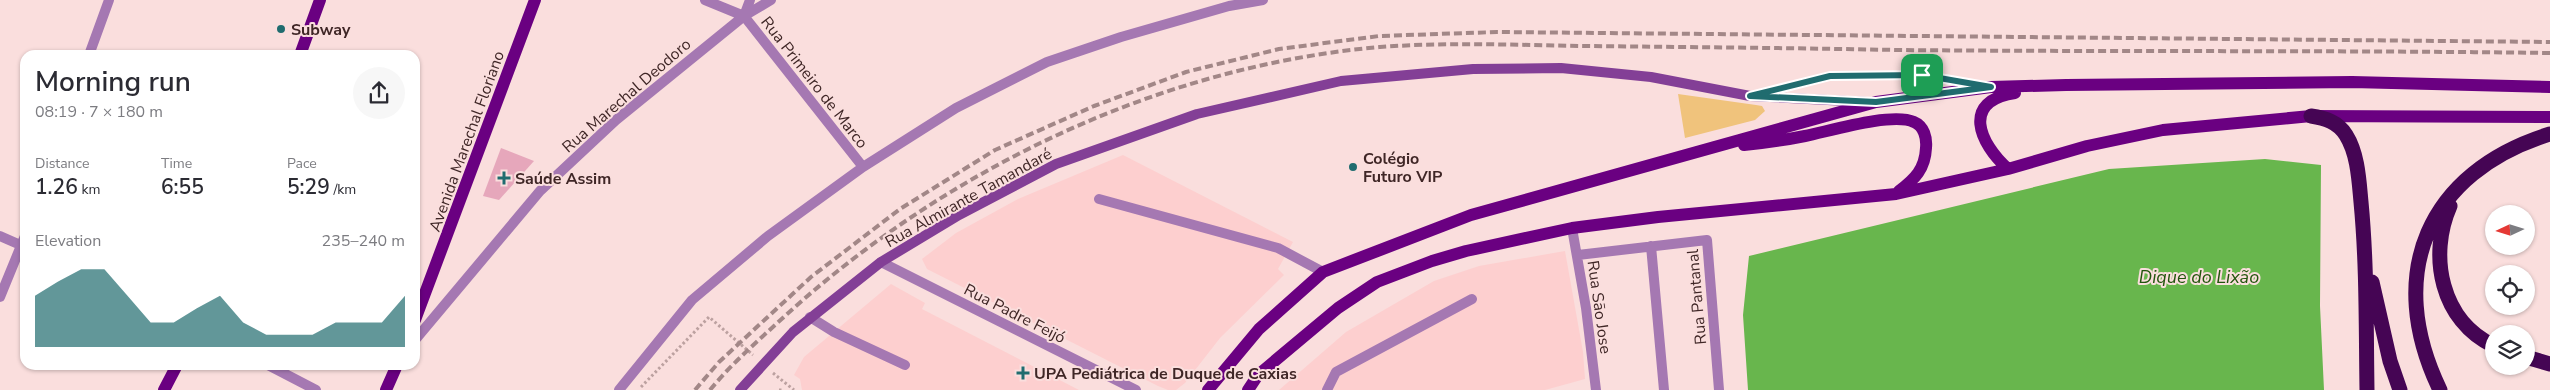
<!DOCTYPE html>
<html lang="en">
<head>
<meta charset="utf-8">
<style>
	:root { --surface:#fff; --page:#f7f7f7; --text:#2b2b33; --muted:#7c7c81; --accent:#206c6f }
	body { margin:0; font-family:"Nunito Sans",sans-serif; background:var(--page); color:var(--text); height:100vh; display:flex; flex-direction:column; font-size:19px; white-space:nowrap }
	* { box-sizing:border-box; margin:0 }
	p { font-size:16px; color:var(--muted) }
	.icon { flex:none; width:28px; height:28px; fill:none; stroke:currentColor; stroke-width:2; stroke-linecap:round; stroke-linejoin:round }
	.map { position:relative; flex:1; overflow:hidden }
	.sheet { position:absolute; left:20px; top:50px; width:400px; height:320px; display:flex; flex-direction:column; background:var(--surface); border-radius:15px; box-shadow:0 1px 4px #0004 }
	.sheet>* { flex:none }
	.needle { width:32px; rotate:266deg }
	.buttons { position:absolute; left:2485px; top:205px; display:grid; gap:10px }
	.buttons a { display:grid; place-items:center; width:50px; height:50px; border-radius:50%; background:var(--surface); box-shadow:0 1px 4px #0004; font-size:25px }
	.pin { position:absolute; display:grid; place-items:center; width:42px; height:42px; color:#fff; margin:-21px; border-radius:10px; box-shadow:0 2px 8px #0006 }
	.round { display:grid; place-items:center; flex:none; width:52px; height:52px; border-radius:26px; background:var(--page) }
	.overview { display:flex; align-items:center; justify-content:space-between; height:85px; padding:0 15px }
	h1 { font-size:28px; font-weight:600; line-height:38px }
	.metrics { display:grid; grid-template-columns:repeat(3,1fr); gap:8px; height:85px; padding:5px 15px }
	.metrics div { display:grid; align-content:center }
	.metrics b { font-size:21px; font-weight:600 }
	.metrics small { font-size:14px; font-weight:400 }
	.metrics p { font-size:14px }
	.chart { height:140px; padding:10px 15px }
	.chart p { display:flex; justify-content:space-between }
	.chart svg { width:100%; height:90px; margin-top:5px; fill:var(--accent); opacity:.7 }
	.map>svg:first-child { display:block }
	.built { fill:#fdcfcf }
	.green { fill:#f0c37c }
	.water { fill:#68b64d }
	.building { fill:#e6a7bb }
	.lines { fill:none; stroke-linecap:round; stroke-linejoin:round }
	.path { stroke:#bca1a0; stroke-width:3; stroke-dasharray:2.5 2.5; stroke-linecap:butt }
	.lane { stroke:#a578b2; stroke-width:10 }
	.street { stroke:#a578b2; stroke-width:10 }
	.secondary { stroke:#833f96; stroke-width:10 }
	.primary { stroke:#6a0081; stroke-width:12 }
	.highway { stroke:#450554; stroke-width:15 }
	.rail { stroke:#a28787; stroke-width:4; stroke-dasharray:8 4; stroke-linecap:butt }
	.route-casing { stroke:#fff; stroke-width:10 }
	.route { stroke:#206c6f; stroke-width:6 }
	.poi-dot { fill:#206c6f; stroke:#fadedd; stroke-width:2 }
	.labels { text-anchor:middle; stroke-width:4; stroke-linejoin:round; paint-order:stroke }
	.poi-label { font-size:16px; font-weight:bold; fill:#3f2626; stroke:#fadedd; text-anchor:start }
	.street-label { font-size:16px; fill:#3f2626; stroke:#fadedd }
	.water-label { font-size:18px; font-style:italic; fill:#22550d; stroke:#fadedd }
</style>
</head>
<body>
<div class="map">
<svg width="2550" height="390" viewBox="0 0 2550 390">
	<rect width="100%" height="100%" fill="#fadedd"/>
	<path class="built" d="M1123,155l170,87 -15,27 6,6 -64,63 -35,45 -9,7h-8l-10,-4 -231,-117 -5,-10 34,-26 62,-34z
		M1565,251l18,101 2,27 -40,11h-266l67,-58 88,-51 45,-15z
		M891,284l34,19 -3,6 157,81h-277l-2,-11 -6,-4 10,-18z"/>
	<path class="green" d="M1678,94l78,11 6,1 3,5 -10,9 -70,18z"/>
	<path class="water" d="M2265,159l56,6 -1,141 4,84h-576l-5,-75 6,-59 360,-87z"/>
	<path class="building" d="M501,148l33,13 -35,39 -16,-4z"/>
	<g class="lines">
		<path class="path" d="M1799,84c42,-11 97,-14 140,-6
			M773,373l21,17
			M641,387l68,-70 44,38
			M779,390h3"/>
		<path class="lane" d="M1099,199l179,49 45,24
			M881,262l255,128
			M810,317l24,15 71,33
			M1327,390l9,-18 136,-73"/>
		<path class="street" d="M705,0l39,16 119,151
			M744,16l6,-16
			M89,55l20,-55
			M1572,228l14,80 10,82
			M0,236l25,11
			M1651,246l13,144
			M1578,255l129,-15 12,150
			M0,297l25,-61
			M415,340l125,-149 76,-71 128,-104 27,-16
			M268,365l48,25
			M619,390l73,-90 76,-64 95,-69 93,-59 91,-46 74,-25 108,-31 34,-6"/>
		<path class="secondary" d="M740,390l53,-58 88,-70 78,-47 97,-51 141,-50 144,-33 132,-12 88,-1 90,9 99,19 117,6"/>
		<path class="primary" d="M300,55l20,-55
			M1744,145c21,-2 41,-5 61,-9 25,-5 87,-24 109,-14 10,4 13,16 12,26 -1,21 -11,31 -27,43
			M2008,169c-29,-26 -47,-68 7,-76
			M415,320l120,-320
			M164,390l13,-25
			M386,390l11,-25
			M1208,390l51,-61 64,-57 148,-57 405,-113 115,-15 75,-2 286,-3 198,5
			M1248,390l10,-15 80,-67 39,-26 55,-21 34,-10 106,-23 86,-11 238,-23 112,-25 79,-23 76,-16 148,-14 239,1"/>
		<path class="highway" d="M2311,116c14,2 27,6 35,19 12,19 13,46 15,67 6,63 5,125 6,188
			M2450,206c-22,50 -9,115 44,140
			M2372,282l18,79 10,29
			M2526,357l24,7
			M2440,390c-56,-116 -13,-218 110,-256"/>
		<path class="rail" d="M695,390l24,-28 92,-85 89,-68 95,-59 99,-44 92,-34 93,-23 100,-13 118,-4 1053,10
			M710,390c23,-28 50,-51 76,-75 162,-147 375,-249 594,-268 68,-5 137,-2 205,-1 104,1 208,2 312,4 218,2 435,0 653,3"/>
	</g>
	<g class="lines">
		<g class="route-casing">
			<path id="route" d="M1922,75l69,12 -115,15 -126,-6 80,-20z"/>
		</g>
		<use href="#route" class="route"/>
	</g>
	<g class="poi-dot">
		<circle cx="281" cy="29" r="5"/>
		<circle cx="1353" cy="167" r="5"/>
		<path d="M501.5 170.5h5v5h5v5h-5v5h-5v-5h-5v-5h5z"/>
		<path d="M1020.5 365.5h5v5h5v5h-5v5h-5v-5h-5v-5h5z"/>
	</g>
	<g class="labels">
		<g class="poi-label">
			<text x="291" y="35">Subway</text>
			<text x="1363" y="164">Colégio<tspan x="1363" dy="18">Futuro VIP</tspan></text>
			<text x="515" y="184">Saúde Assim</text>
			<text x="1034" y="379">UPA Pediátrica de Duque de Caxias</text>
		</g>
		<g class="street-label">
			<text transform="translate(815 82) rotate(52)" y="6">Rua Primeiro de Marco</text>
			<text transform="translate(626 95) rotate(-41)" y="6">Rua Marechal Deodoro</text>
			<text transform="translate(466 141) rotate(-70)" y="6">Avenida Marechal Floriano</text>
			<text transform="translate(968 197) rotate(-29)" y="6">Rua Almirante Tamandaré</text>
			<text transform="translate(1696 297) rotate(-95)" y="6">Rua Pantanal</text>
			<text transform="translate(1600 307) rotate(82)" y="6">Rua Sāo Jose</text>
			<text transform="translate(1015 313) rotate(27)" y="6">Rua Padre Feijó</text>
		</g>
		<g class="water-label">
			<text x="2199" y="283">Dique do Lixão</text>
		</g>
	</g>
</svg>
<div class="buttons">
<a><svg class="needle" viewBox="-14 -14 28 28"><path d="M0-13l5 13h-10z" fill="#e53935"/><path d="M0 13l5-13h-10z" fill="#7c7c81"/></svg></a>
<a><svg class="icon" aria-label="locate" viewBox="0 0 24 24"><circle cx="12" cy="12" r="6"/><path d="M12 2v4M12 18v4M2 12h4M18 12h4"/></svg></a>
<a><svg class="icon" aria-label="layers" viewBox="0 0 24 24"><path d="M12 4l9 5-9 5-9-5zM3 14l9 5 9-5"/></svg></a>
</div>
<div class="pin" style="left:1922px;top:75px;background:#1e9e55"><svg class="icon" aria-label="arrive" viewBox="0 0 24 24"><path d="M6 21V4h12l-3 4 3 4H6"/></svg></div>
<section class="sheet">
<div class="overview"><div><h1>Morning run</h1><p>08:19 · 7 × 180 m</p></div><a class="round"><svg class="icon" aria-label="share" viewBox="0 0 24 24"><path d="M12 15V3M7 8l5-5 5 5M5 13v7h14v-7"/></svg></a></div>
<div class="metrics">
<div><p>Distance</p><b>1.26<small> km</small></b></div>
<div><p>Time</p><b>6:55</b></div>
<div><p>Pace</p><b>5:29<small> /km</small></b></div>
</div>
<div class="chart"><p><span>Elevation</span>235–240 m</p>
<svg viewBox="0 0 160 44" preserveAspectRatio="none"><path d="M0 44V19L10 12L20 6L30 6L40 19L50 32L60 32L70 25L80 19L90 32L100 38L110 38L120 38L130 32L140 32L150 32L160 19V44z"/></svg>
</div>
</section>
</div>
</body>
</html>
